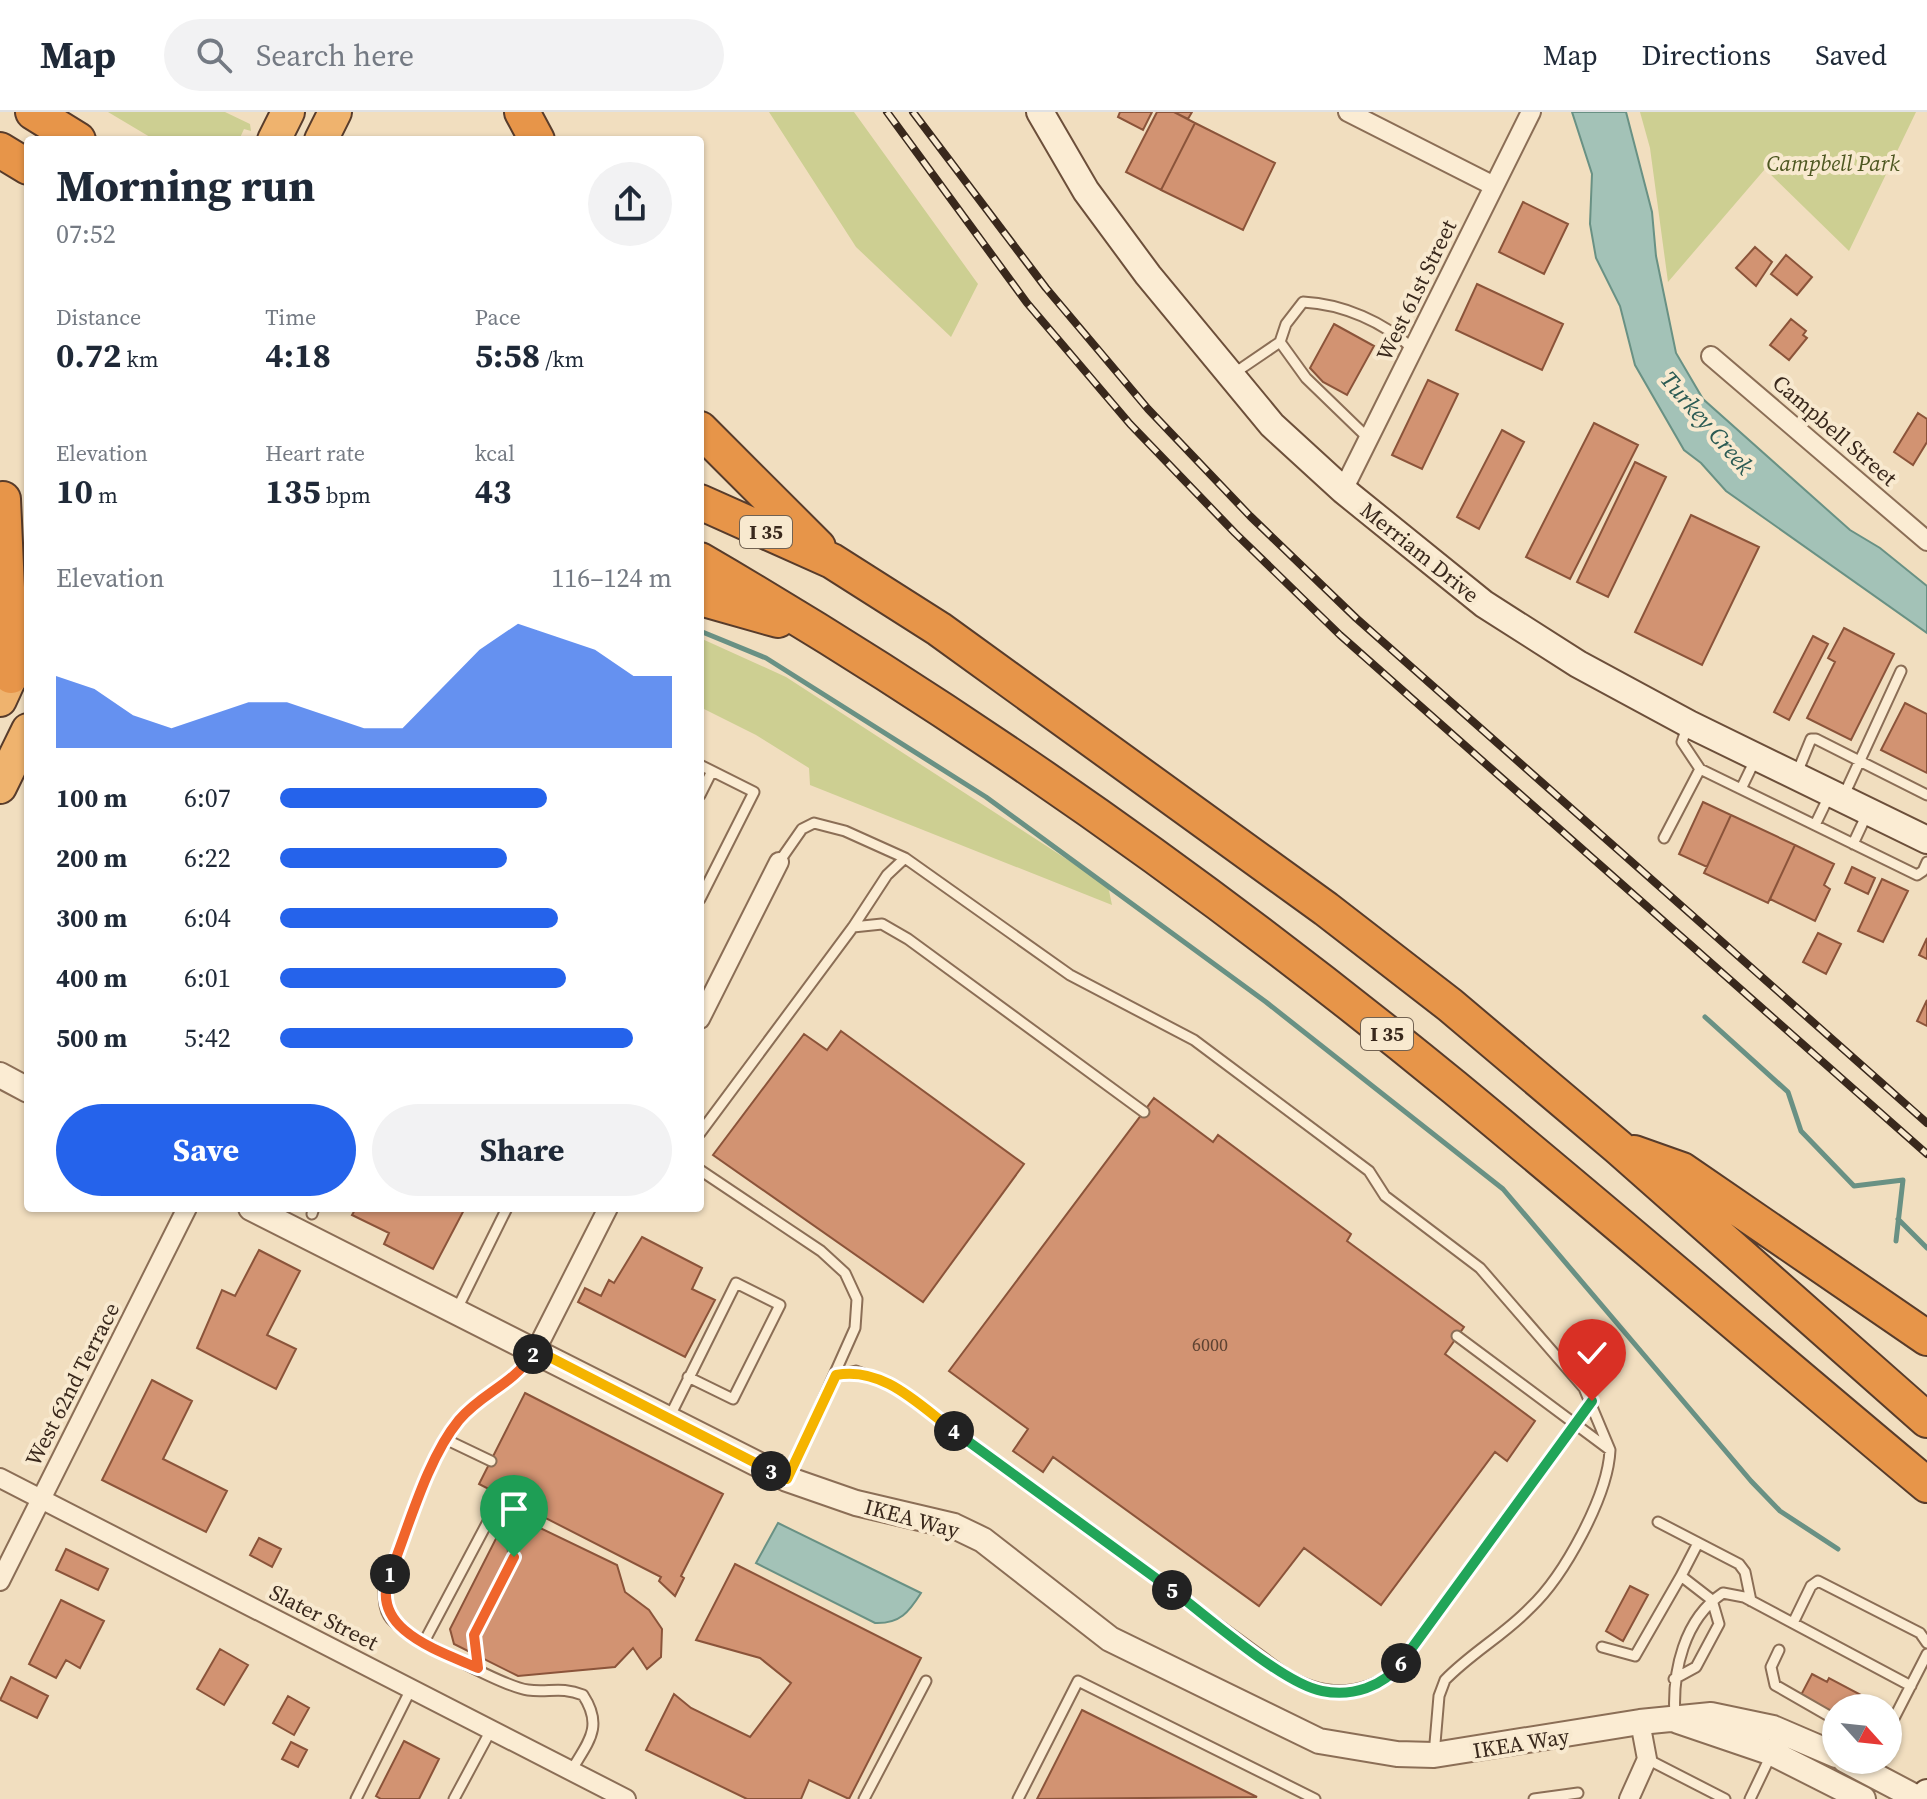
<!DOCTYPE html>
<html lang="en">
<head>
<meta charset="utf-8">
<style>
	:root { --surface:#fff; --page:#f2f2f3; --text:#1f2937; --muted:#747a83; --line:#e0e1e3; --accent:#2563eb }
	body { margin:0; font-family:"Source Serif 4",serif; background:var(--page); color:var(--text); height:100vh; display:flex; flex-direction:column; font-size:30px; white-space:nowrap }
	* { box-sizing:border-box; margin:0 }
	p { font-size:26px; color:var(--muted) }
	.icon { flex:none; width:44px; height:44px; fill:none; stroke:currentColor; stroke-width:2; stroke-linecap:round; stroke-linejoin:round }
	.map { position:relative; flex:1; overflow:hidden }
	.side { position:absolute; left:24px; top:24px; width:680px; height:1076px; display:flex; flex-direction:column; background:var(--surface); border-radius:8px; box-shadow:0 2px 6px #0004 }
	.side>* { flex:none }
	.needle { width:52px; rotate:117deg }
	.tools { position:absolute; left:1822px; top:1582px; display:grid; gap:16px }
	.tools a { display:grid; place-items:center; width:80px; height:80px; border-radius:50%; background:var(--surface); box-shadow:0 2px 6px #0004; font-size:40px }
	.pin { position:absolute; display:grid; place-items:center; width:68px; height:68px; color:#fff; margin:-82px -34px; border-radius:50% 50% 50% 0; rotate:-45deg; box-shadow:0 0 8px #0007 }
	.pin .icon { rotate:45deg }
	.km { position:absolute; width:40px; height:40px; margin:-20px; border-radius:50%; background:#222; color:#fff; font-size:22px; line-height:40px; text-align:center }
	.round { display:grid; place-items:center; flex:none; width:84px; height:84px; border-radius:42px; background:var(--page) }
	.headline { display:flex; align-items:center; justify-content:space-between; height:136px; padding:0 32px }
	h1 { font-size:44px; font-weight:700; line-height:60px }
	.stats { display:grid; grid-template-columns:repeat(3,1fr); gap:12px; height:136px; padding:8px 32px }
	.stats div { display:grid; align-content:center }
	.stats b { font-size:34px; font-weight:700 }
	.stats small { font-size:22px; font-weight:400 }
	.stats p { font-size:22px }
	.chart { height:224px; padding:16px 32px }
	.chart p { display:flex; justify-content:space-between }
	.chart svg { width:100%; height:144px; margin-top:8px; fill:var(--accent); opacity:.7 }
	.button { display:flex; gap:16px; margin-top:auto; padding:16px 32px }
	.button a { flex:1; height:92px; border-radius:48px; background:var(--accent); color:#fff; font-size:32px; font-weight:700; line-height:92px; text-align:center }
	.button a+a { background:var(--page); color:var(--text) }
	ul { padding:0 32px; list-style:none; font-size:26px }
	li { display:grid; grid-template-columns:128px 96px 1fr; align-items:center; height:60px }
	li i { height:20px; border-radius:10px; background:var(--accent) }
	header { display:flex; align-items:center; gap:48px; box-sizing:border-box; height:112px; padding:0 40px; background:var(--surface); border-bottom:2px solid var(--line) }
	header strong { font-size:38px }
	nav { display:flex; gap:44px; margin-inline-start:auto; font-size:28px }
	.search { width:560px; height:72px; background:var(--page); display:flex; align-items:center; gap:20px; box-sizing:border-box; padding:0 28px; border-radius:44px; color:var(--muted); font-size:30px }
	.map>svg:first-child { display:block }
	.green { fill:#cdcf92 }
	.water { fill:#a3c2b7; stroke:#699184; stroke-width:2 }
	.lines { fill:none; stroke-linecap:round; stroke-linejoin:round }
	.stream { stroke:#699184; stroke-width:5 }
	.building { fill:#d29372; stroke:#8b543a; stroke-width:2 }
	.service-casing { stroke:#8b6e56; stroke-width:13 }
	.minor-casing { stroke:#8b6e56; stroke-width:22 }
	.tertiary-casing { stroke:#8b6e56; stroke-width:28 }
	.secondary-casing { stroke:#6c4f3a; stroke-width:30 }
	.trunk-casing { stroke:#583c2b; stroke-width:36 }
	.motorway-casing { stroke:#583c2b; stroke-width:38 }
	.service { stroke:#fbecd3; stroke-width:9 }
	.minor { stroke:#fbecd3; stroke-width:18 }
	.tertiary { stroke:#fbecd3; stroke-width:24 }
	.secondary { stroke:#fbecd3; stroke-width:26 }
	.trunk { stroke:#efb36e; stroke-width:32 }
	.motorway { stroke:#e79549; stroke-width:34 }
	.rail-casing { stroke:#39281c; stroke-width:8 }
	.rail { stroke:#f8e9cf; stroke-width:5; stroke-dasharray:15; stroke-linecap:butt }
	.split-1-casing { stroke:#fff; stroke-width:16 }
	.split-2-casing { stroke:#fff; stroke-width:16 }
	.split-3-casing { stroke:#fff; stroke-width:16 }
	.split-4-casing { stroke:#fff; stroke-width:16 }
	.split-5-casing { stroke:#fff; stroke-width:16 }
	.split-6-casing { stroke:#fff; stroke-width:16 }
	.split-7-casing { stroke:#fff; stroke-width:16 }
	.split-1 { stroke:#f0652b; stroke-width:10 }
	.split-2 { stroke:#f0652b; stroke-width:10 }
	.split-3 { stroke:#f5b400; stroke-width:10 }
	.split-4 { stroke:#f5b400; stroke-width:10 }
	.split-5 { stroke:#22a559; stroke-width:10 }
	.split-6 { stroke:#22a559; stroke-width:10 }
	.split-7 { stroke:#22a559; stroke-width:10 }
	.labels { text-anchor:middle; stroke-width:8; stroke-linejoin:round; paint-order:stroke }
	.number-label { font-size:18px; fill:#5f4332 }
	.shield { fill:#f8e9cf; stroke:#726252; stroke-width:2 }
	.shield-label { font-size:20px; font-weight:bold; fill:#39281c }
	.park-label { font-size:22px; font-style:italic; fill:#4d5721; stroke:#f8e9cf }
	.street-label { font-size:22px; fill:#39281c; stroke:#f8e9cf }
	.water-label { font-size:24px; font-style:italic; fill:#2a5a53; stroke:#f8e9cf }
</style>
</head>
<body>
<header>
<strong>Map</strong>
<div class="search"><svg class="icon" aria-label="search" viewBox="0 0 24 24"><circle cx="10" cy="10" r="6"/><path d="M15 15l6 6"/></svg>Search here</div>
<nav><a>Map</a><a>Directions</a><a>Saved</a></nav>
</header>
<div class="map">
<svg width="1927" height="1687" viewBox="0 0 1927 1687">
	<rect width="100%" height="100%" fill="#f1debf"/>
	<path class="green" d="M108,0h117l25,12 1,7 -7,-2 -5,11h-84z
		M769,0h85l124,172 -27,53 -95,-90z
		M1640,0h276l-67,139 -84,-82 -97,113 -18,-134z
		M700,526l86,39 322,209 4,19 -302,-120 -1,-17 -53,-33 -56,-28z"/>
	<path class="water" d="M1572,0h54l26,100 4,44 20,97 27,46 147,131 30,18 47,38v47l-201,-142 -25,-28 -17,-13 -49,-85 -15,-59 -24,-48 -6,-34 2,-50z
		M778,1411l143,70c-12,19 -21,31 -46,30l-119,-60z"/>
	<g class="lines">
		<path class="stream" d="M700,519l66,27 220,139 280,205 237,187 248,292 29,30 58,38
			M1705,905l83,75 13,39 53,55 49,-6 -7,61
			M1898,1107l29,29"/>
	</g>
	<path class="building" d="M1120,0h32l-9,18 -25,-13z
		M1157,0h17l21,11 -34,67 -35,-18z
		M1174,0h18l-4,7z
		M1195,11l80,40 -32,67 -82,-40z
		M1523,90l45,22 -24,50 -45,-22z
		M1755,135l17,15 -16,24 -20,-18z
		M1786,143l26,22 -15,18 -26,-21z
		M1477,172l86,40 -21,46 -86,-40z
		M1791,207l15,12 -3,4 4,3 -18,22 -19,-15z
		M1334,212l40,22 -27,49 -24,-13 -13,-14z
		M1428,268l30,14 -36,75 -30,-14z
		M1918,301l9,6v23l-14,23 -19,-13z
		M1594,311l44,22 -68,134 -44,-22z
		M1502,318l22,12 -45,87 -22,-12z
		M1635,350l31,15 -58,120 -31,-15z
		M1691,403l68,32 -57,118 -67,-33z
		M1844,516l50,26 -43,86 -44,-22 28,-56 -7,-4z
		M1813,524l15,8 -39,76 -15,-8z
		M1905,591l22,11v59l-46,-23z
		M1703,690l28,13 -24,52 -28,-13z
		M1731,703l64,30 -27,58 -64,-30z
		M1795,733l39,19 -10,21 6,4 -15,32 -45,-22z
		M1852,755l23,11 -7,16 -23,-11z
		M1882,767l26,12 -25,51 -25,-11z
		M1818,821l23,11 -15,30 -23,-12z
		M1927,826v21l-8,-4z
		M1927,888v26l-10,-5z
		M841,919l183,133 -101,138 -210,-147 91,-121 23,16z
		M1154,986l59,44 5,-7 133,99 -4,7 117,86 -19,27 90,67 -28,40 -12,-9 -114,153 -77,-57 -45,58 -206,-149 -10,15 -30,-21 15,-22 -79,-58z
		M356,1096h109l-32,61 -49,-25 5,-11 -37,-18z
		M642,1125l60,31 -10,21 23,11 -30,57 -107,-55 7,-14 16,8 8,-16 5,3z
		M259,1138l41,21 -33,64 29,14 -20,40 -79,-41 25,-58 13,6z
		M152,1268l40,21 -29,58 64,32 -21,41 -104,-52z
		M525,1281l198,101 -42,82 3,2 -9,18 -16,-15 2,-4 -182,-93z
		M509,1401l108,52 8,27 24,18 13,19 -1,28 -14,12 -14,-21 -18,19 -97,9 -64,-32 -4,-15z
		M259,1426l22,11 -9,18 -22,-12z
		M66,1437l42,20 -10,21 -42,-20z
		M735,1452l186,94 -72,141 -40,-19 -8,19h-54l-101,-49 28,-56 17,14 59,29 41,-54 -31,-25 -64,-18z
		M1630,1474l18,9 -25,46 -17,-10z
		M61,1488l43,21 -24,47 -14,-8 -10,18 -27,-14z
		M220,1537l28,16 -24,40 -27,-16z
		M1812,1562l15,8 2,-4 47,25 -3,5h-37v6l-35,-19z
		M11,1565l37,19 -11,22 -37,-18z
		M288,1584l21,12 -15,27 -21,-12z
		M1082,1598l175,87 -220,2z
		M404,1629l35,18 -20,40h-38l-5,-3z
		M291,1630l16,8 -9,17 -16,-8z"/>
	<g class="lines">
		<g class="service-casing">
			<path id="service" d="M1233,262l47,-32
				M1369,327l-63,-61 -26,-36 6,-18 17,-22c40,2 81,20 110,47
				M1687,615l-5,15 18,27
				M700,653l54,27 -54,107
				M1797,661l14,-34h5l111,56
				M1741,677l14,-29
				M700,683l12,-24
				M1844,683l57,-124
				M1815,713l14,-29
				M1664,726l36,-69 217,106 6,-4 4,-9
				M1853,732l14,-30
				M779,750l23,-33 12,-6 31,8 60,27 165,117 124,65 175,131 16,25 95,72 104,120 26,62
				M853,815l29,-3 26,15 236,173
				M700,1021l153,-206 34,-52 18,-17
				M700,1058l121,81 24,22 12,26 -2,29 -66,148
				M312,1102l2,-6
				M457,1197l50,-101
				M534,1241c-25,36 -52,38 -77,70 -31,39 -53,117 -73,165 0,13 0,25 10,34 18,16 111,65 134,68 20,3 33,-4 55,5 21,32 5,47 -12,76
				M836,1263l20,-4 36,14 392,288c37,23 74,25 110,-1l198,-271
				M669,1306l67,-135 44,22 -47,94 -45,-22
				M445,1327l46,22
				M1658,1410l81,42 6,8 6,29
				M1793,1511l18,-37 7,-5 102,52 7,10
				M424,1530l78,-147
				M1602,1535l33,9 46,-80
				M1779,1538l-8,17 4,18 61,35
				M478,1556l-4,-33 40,-78 -3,-25 -21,-14
				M1674,1567l22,-12 23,-43 -7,-24 -31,-24 17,-33
				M1675,1605c-3,-46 9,-98 48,-124l21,4 167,89
				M1888,1618l39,-76
				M1434,1643l5,-59 6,-16c26,-27 59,-45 85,-72 34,-32 78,-112 80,-158l-153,-114
				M1647,1647l78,40
				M356,1687l55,-110
				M454,1687l37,-69
				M864,1687l62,-118
				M1018,1687l60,-118 237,118
				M1534,1687l44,-6
				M1750,1687l21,-44"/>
		</g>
		<g class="minor-casing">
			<path id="minor" d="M1348,0l146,74
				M1711,244l216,185
				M1343,378l188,-378
				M700,907l79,-157
				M536,1238l72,-142
				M0,1366l626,321
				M0,1469l187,-373
				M1629,1687l18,-40 -7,-37"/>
		</g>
		<g class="tertiary-casing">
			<path id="tertiary" d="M0,963l28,15
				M251,1096l536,271 69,24 98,23 29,14 127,99 209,102 78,13 37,1 206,-33 71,-7 62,13 63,27
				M1678,1609l94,32 91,46
				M1845,1648l74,39"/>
		</g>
		<g class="secondary-casing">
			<path id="secondary" d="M1040,0l46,79 62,84 124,150 71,65 141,114 94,60 111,60 238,116
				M1924,1687l3,-6"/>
		</g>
		<g class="trunk-casing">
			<path id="trunk" d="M274,28l14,-28
				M321,28l14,-28
				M0,588l28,-61
				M0,675l28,-57"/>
		</g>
		<g class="motorway-casing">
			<path id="motorway" d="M33,0l45,28
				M522,0l15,28
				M0,38l28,17
				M700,317l118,118
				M3,387l8,177
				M700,390l132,59 107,68 387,280 124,96 168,142 309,273
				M700,448c265,154 517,333 754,527 159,131 315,266 473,398
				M700,486l78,22
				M1634,1041l48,17 245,168"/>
		</g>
		<use href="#service" class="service"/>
		<use href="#minor" class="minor"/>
		<use href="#tertiary" class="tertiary"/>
		<use href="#secondary" class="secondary"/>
		<use href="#trunk" class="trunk"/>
		<use href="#motorway" class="motorway"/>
		<g class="rail-casing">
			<path id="rail" d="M887,0l140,191 103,121 105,109 105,102 587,519
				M913,0l133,176 102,121 102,107 106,102 571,505"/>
		</g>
		<use href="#rail" class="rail"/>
	</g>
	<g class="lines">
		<g class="split-1-casing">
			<path id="split-1" d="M390,1462c-22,55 47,76 88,94l-4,-33 40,-78"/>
		</g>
		<g class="split-2-casing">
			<path id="split-2" d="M390,1462c19,-48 37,-115 69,-154 24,-28 52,-34 74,-66"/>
		</g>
		<g class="split-3-casing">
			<path id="split-3" d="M533,1242l3,-4 235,121"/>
		</g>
		<g class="split-4-casing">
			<path id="split-4" d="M771,1359l16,8 49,-104c47,-9 83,30 118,56"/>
		</g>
		<g class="split-5-casing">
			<path id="split-5" d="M954,1319l218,159"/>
		</g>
		<g class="split-6-casing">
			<path id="split-6" d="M1172,1478c35,26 111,94 150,101 30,6 61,-4 79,-28"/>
		</g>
		<g class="split-7-casing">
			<path id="split-7" d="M1401,1551l191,-262"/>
		</g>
		<use href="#split-1" class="split-1"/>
		<use href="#split-2" class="split-2"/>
		<use href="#split-3" class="split-3"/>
		<use href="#split-4" class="split-4"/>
		<use href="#split-5" class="split-5"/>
		<use href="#split-6" class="split-6"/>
		<use href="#split-7" class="split-7"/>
	</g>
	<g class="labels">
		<g class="number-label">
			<text x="1210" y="1239">6000</text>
		</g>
		<g class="shield">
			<rect x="740" y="404" width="52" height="32" rx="6"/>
			<rect x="1361" y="906" width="52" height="32" rx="6"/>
		</g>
		<g class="shield-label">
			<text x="766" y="427">I 35</text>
			<text x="1387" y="929">I 35</text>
		</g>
		<g class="park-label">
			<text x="1833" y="59">Campbell Park</text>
		</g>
		<g class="street-label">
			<text transform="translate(1416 178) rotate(-64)" y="8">West 61st Street</text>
			<text transform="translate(1835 318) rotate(41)" y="8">Campbell Street</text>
			<text transform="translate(1420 440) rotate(39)" y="8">Merriam Drive</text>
			<text transform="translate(72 1272) rotate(-63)" y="8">West 62nd Terrace</text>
			<text transform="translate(912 1406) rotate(15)" y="8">IKEA Way</text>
			<text transform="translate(324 1505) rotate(27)" y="8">Slater Street</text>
			<text transform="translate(1521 1631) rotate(-9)" y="8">IKEA Way</text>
		</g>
		<g class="water-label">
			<text transform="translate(1707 311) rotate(49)" y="8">Turkey Creek</text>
		</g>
	</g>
</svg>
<div class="tools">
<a><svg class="needle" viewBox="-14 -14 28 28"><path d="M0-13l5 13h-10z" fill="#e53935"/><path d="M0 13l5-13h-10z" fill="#747a83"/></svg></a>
</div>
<div class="pin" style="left:514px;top:1445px;background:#1e9e55"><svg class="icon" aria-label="arrive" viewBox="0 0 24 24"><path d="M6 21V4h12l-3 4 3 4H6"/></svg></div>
<div class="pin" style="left:1592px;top:1289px;background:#d93025"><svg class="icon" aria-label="check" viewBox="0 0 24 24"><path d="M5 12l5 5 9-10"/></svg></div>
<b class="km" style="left:390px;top:1462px">1</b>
<b class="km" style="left:533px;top:1242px">2</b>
<b class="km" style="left:771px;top:1359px">3</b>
<b class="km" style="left:954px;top:1319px">4</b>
<b class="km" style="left:1172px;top:1478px">5</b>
<b class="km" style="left:1401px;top:1551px">6</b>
<section class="side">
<div class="headline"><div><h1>Morning run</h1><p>07:52</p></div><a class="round"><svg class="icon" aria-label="share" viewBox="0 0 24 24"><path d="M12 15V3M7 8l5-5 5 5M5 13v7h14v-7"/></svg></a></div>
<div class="stats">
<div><p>Distance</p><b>0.72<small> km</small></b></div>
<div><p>Time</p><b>4:18</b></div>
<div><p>Pace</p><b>5:58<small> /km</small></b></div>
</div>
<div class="stats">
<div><p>Elevation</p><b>10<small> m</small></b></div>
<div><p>Heart rate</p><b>135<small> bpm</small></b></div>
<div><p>kcal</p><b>43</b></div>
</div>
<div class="chart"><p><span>Elevation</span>116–124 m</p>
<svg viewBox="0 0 160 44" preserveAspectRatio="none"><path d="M0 44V22L10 26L20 34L30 38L40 34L50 30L60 30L70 34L80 38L90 38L100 26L110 14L120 6L130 10L140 14L150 22L160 22V44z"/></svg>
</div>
<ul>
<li><b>100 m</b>6:07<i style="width:68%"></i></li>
<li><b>200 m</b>6:22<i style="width:58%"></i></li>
<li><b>300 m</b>6:04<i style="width:71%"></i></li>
<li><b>400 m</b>6:01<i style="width:73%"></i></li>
<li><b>500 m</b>5:42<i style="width:90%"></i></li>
</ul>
<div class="button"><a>Save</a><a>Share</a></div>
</section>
</div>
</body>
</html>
